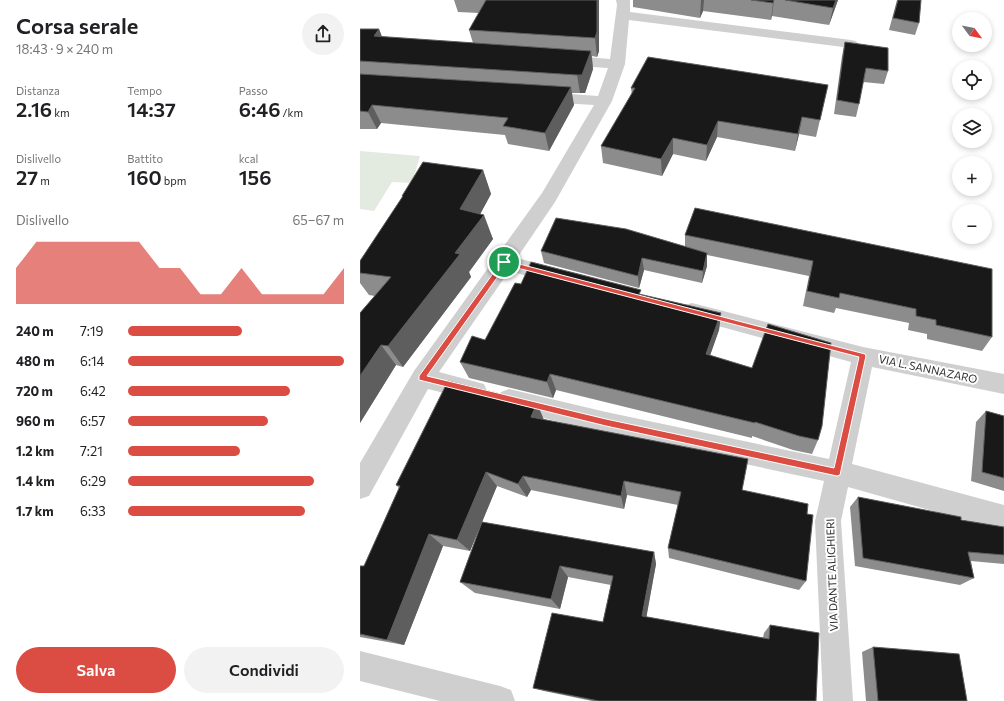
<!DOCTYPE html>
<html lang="it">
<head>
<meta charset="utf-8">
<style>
	:root { --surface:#fff; --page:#f2f2f2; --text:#202124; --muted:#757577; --accent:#db4c43 }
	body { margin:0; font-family:Commissioner,sans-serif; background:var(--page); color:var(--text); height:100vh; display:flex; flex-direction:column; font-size:15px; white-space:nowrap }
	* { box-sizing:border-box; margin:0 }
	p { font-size:13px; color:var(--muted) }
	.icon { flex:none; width:22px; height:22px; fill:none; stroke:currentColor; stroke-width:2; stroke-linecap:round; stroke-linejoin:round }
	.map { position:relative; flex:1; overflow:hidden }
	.drawer { display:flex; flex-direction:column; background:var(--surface); width:360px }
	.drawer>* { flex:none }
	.needle { width:26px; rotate:122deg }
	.controls { position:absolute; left:592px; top:12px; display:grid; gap:8px }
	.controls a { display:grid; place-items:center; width:40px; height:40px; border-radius:50%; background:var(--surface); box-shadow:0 2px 6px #0003; font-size:20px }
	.pin { position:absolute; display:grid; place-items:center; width:34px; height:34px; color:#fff; margin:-17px; border:2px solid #fff; border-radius:50%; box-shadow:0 1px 4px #0007 }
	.round { display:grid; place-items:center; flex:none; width:42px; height:42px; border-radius:21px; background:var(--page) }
	.summary { display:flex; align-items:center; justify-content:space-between; height:68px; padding:0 16px }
	h1 { font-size:22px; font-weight:600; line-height:30px }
	.stats { display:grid; grid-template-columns:repeat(3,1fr); gap:6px; height:68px; padding:4px 16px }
	.stats div { display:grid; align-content:center }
	.stats b { font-size:20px; font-weight:600 }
	.stats small { font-size:11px; font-weight:400 }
	.stats p { font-size:11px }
	.chart { height:112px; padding:8px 16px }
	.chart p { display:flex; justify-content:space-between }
	.chart svg { width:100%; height:72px; margin-top:4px; fill:var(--accent); opacity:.7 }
	.primary-button { display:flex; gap:8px; margin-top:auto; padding:8px 16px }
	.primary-button a { flex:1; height:46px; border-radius:24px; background:var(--accent); color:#fff; font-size:16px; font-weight:600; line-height:46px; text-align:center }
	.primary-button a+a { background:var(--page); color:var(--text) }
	ul { padding:0 16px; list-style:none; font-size:13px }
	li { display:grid; grid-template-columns:64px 48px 1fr; align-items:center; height:30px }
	li i { height:10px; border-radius:5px; background:var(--accent) }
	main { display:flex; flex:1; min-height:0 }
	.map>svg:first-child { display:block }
	.green { fill:#e3eadf }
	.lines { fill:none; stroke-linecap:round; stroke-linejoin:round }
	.minor { fill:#cfcfcf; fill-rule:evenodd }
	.wall { fill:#8c8c8c }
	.shaded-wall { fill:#5e5e5e }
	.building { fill:#191919; stroke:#5e5e5e }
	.route { fill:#db4c43; stroke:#fff; fill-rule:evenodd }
	.labels { text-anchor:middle; stroke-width:4; stroke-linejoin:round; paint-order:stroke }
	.street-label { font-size:11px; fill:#323232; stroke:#fff }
</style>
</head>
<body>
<main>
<section class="drawer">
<div class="summary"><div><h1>Corsa serale</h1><p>18:43 · 9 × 240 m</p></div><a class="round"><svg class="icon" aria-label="share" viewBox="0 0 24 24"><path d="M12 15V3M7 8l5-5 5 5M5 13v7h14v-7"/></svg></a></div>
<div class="stats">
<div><p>Distanza</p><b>2.16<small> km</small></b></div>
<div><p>Tempo</p><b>14:37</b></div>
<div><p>Passo</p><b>6:46<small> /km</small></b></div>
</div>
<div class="stats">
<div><p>Dislivello</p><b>27<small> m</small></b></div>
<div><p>Battito</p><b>160<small> bpm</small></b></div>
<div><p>kcal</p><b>156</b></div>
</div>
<div class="chart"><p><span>Dislivello</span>65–67 m</p>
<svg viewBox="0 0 160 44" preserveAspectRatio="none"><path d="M0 44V22L10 6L20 6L30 6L40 6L50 6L60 6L70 22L80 22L90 38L100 38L110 22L120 38L130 38L140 38L150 38L160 22V44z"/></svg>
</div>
<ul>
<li><b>240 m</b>7:19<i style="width:53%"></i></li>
<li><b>480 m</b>6:14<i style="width:100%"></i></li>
<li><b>720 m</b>6:42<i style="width:75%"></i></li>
<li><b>960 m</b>6:57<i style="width:65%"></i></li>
<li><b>1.2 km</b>7:21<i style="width:52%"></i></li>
<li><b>1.4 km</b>6:29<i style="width:86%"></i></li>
<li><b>1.7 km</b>6:33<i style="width:82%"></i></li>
</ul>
<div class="primary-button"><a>Salva</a><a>Condividi</a></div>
</section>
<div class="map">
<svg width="644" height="701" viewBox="0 0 644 701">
	<rect width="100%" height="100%" fill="#fff"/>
	<path class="green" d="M0,151l60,5 -8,27 -20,-1 -18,29 -14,-2z"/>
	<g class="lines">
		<path class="minor" d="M256,0h14v12l221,28 5,1 2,3 -2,3 -5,1 -222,-28 -4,44 -13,37 -57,101 -38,56 46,12 3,6 -3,6 -7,2 -47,-13 -70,101 45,12 3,7 -3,7 -8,3 -48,-12 -59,107 -9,3v-36l54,-92 128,-178 52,-88 -51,-3 -6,-2 -2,-3 2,-3 6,-2 55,4 10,-28 -46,-3 -5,-2 -3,-3 3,-3 5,-2 48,4 7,-54z
			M332,303l171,44 141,27v20l-132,-27 -20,97 152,41v26l-156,-44 -7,34 12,180h-30l-8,-180 9,-40 -218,-47 -97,-25 -8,-3 -4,-7 4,-7 8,-3 97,23 223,47 22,-97 -166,-45 -4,-6 4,-6z
			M0,651l140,35 11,4 4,11h-75l-80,-20z"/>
	</g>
	<path class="wall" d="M94,0h145v51l-2,6 -5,-1 1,13 -8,24h-14l3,12 -25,46 -41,-7 -3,-9 -124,-12 -4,6h-17v-100h19l3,8 91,6 -4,-13 10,-17 -21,-1z
		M273,0h205l-9,25 -57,-9 -1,4 -68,-9 -3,7 -67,-11z
		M537,0h24l-2,23 -4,12 -26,-5z
		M485,42l43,29 -4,13 -21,-2 -4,22 -3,13 -22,-3 8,-58z
		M468,85l-12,52 -17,-3 -4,17 -78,-14 -11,24 -33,-7 -11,22 -59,-13 -2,-17 31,-51 -1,-7z
		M123,170l8,24 -11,20 13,25 -24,33 2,5 -68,90 -7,-2 -36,58v-110l15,-17 -6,-1 -9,-12v-22l42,-63v-2z
		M335,208l297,129 -10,14 -55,-12v-5l-19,-4 1,-7 -73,-15 -2,5 -31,-7 6,-30 -102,-21v11l-5,17 -58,-13 -5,18 -95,-25 -3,-12 144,-5v-11z
		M161,284l121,11 79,18 -2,17 -9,25 108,85 -6,14 -19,-4 -41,-14v2l-196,-48 -3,8 -84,-20 -9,-16 25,-22z
		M626,411l18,5v75l-33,-10 5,-59z
		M184,420l198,70 65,24 -1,67 -7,9 -130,-32 -1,-10 10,-43 -51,-10 -3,14 -93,-19 -4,7 -30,-11 -27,65 -27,-5 -39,99 -44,-8v-71h4l35,-78 -3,-3z
		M498,497l103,23 43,7v37l-33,-3 3,17 -14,7 -105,-19 -5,-59z
		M122,522l172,30 2,12 -10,53 117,21 1,-5 6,-8 46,76h-224l-48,-10 -11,-3 70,-66 8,-37 -43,-8 -8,32 -85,-16 -15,-11z
		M513,647l94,54h-101l-4,-49z"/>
	<path class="shaded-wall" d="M237,0h2v51l-2,6 -2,-19z
		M341,0h3l-1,11 -3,7z
		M414,0l-2,16 -1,4 2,-17z
		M476,0h2l-9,25 4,-17z
		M19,29l7,18 -12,-11z
		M231,51l2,18 -8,24h-5l-3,-18z
		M211,87l3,18 -25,46 -4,-18z
		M12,105l9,18 -4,6 -9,-17z
		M442,117l-3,17 -4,17 3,-17z
		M358,121l-1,16 -11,24 1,-16z
		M313,138v16l-11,22 -1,-17z
		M123,170l8,24 -21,39 14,-18 9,24 -24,33 2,5 -68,90 -15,-21 67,-93 5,-44z
		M347,253v13l-5,17 1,-12z
		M282,258l2,12 -5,18 -1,-12z
		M361,313l-2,17 -14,40 1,-16z
		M21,345l15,20 -36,58v-47z
		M190,374l6,16 -3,8 -6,-16z
		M177,403l7,17 -13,-3z
		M126,472l11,14 -27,65 -13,-11z
		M163,476l8,14 -4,7 -9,-13z
		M264,481l3,14 -3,14 -3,-13z
		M69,534l14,12 -39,99 -17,-5z
		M294,552l2,12 -11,61 -3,-9z
		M200,566l8,11 -8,32 -9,-10z"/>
	<path class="building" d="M126,0h111v32l-2,6 -126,-8z
		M391,0h23l-1,3z
		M425,0h51l-3,8z
		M538,0h23l-2,23 -26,-5z
		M0,29h19l-5,7 217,15 -9,24h-5l-217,-14z
		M485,42l43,6v23l-22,-3 -7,36 -22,-4z
		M288,57l180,28 -8,35 -18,-3 -4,17 -80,-13 -11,24 -34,-7 -12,21 -60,-13 34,-58h-4z
		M0,74l211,13 -26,46 -42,-7 5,-8 -136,-13 -4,7 -8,-1z
		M63,162l60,8 -23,39 24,6 -29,38 5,1 -72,92 -7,-1 -21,31v-63l31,-36 -31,-4v-12l43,-65h-1z
		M335,208l297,61v68l-56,-12v-5l-20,-4v-7l-76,-16 -1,5 -32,-7 6,-30 -128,-26z
		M196,218l70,11 81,24 -4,18 -61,-13 -4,18 -97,-25z
		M171,262l110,28 -2,4 82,19 -15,41 46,14 16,-44 63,19 -9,83 -4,14 -19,-4 -44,-14v1l-205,-49 -3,8 -87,-20 12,-26 13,4 30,-57 6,1z
		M88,381l89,22 -6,14 217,42 -6,31 66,14 -1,10 6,1 -7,66 -138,-33 13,-56 -57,-11 -3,15 -98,-20 -5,8 -32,-12 -29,68 -28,-6 -42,106 -27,-6v-68h4l36,-80 -4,-1z
		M626,411l18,5v62l-22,-6z
		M498,497l103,20v3l43,7v28l-36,-3 6,26 -111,-20z
		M122,522l172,30 -12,64 127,23 1,-14 49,8 -3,68h-217l-66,-13 19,-75 51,9 10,-46 -53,-10 -9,33 -91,-17z
		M513,647l86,7 8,47h-89z"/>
	<path class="route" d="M144,260l361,94 1,2 -26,119 -3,1 -231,-50 -187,-46v-4l83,-115zM146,265l353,92 -25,111 -228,-49 -179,-43z"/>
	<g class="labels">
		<g class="street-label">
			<text transform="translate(568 369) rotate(12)" y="4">VIA L. SANNAZARO</text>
			<text transform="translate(472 575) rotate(-92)" y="4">VIA DANTE ALIGHIERI</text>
		</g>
	</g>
</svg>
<div class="controls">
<a><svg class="needle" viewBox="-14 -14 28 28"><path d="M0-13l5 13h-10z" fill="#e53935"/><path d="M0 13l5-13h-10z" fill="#757577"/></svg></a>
<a><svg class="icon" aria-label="locate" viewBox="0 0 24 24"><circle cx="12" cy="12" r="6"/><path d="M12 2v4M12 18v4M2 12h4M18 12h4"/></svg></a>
<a><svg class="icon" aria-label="layers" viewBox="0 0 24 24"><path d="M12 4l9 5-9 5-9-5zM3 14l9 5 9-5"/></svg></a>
<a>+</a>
<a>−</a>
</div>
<div class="pin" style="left:144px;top:262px;background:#1e9e55"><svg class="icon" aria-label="arrive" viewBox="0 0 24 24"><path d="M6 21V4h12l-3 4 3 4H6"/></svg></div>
</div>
</main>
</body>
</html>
